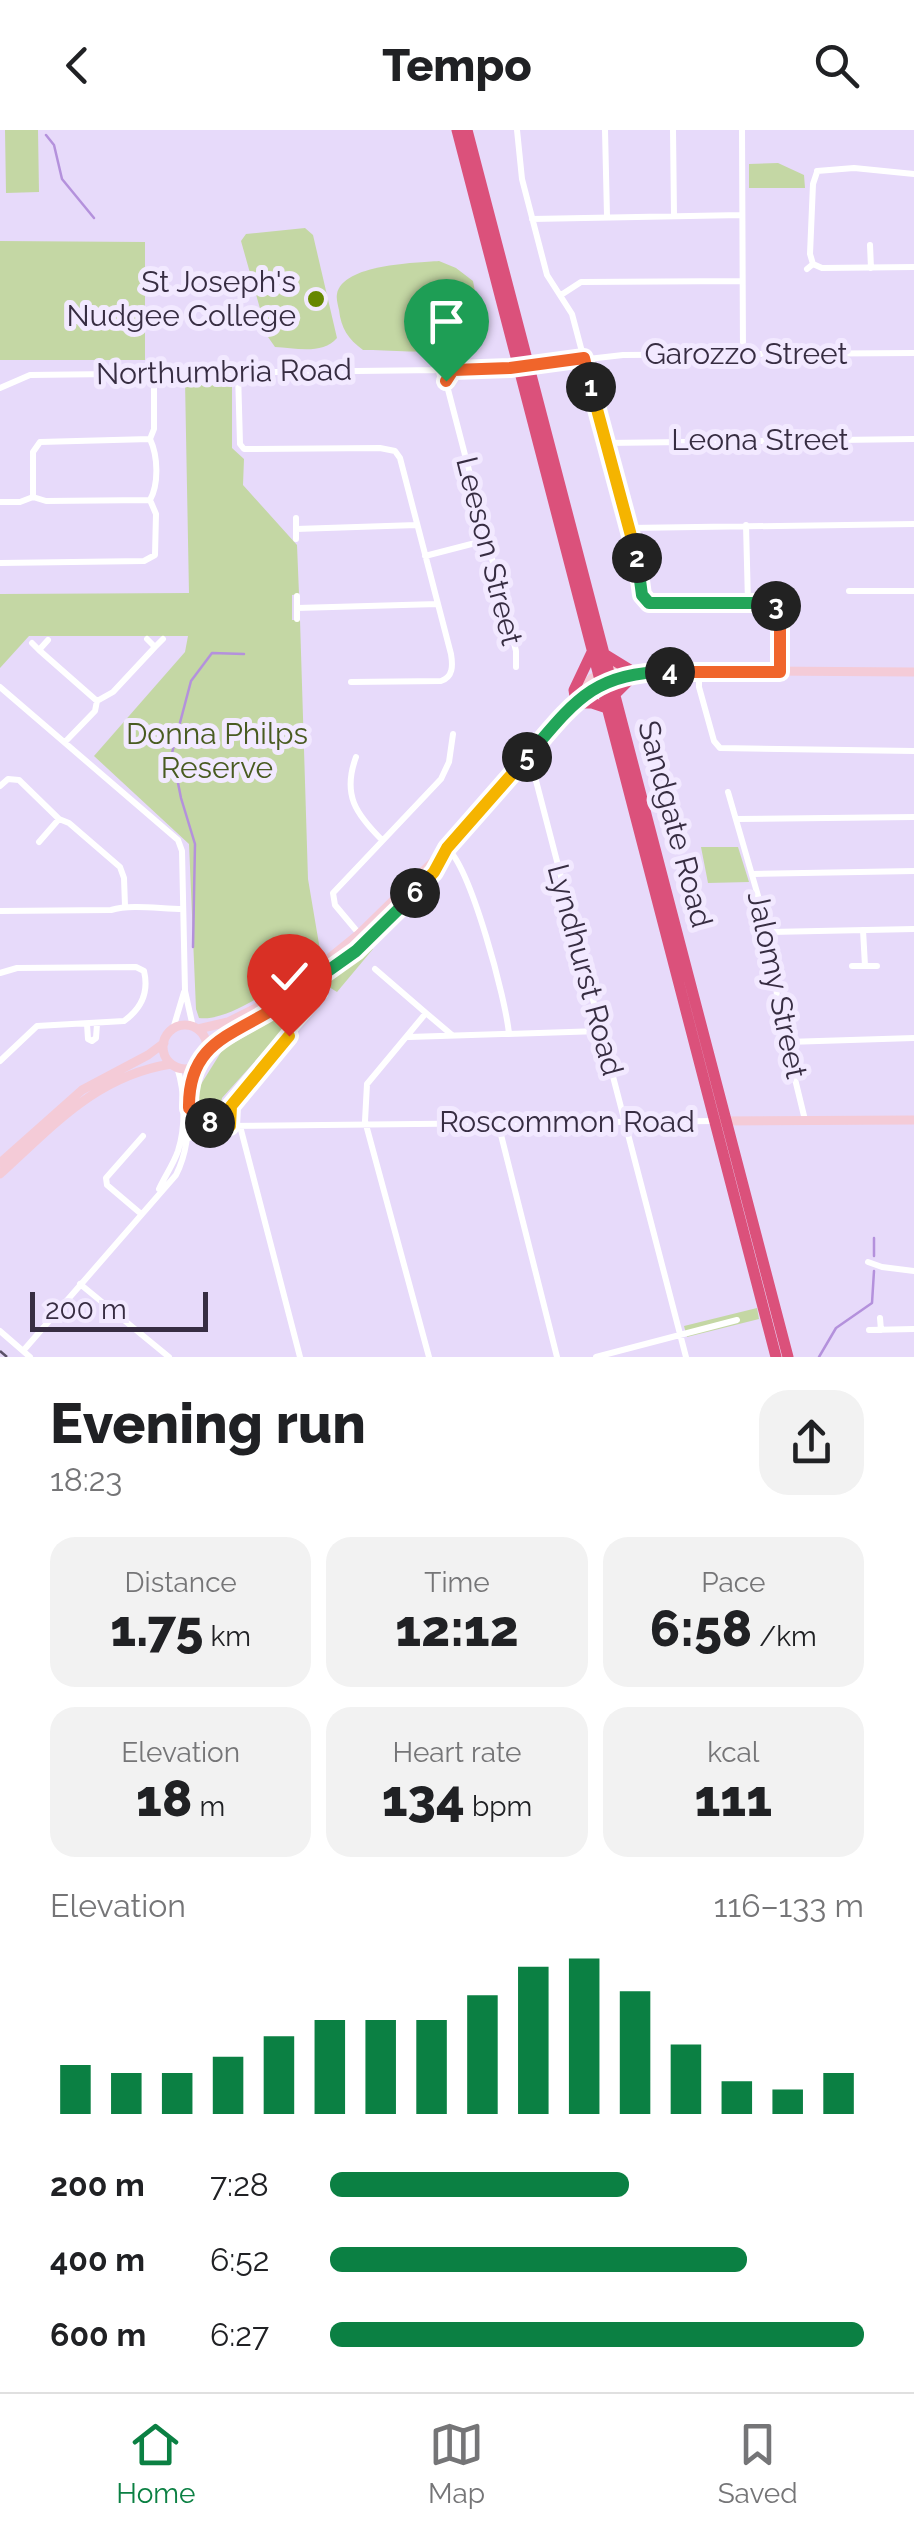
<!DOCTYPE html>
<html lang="en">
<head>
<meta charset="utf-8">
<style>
	:root { --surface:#fff; --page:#f2f2f2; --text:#202124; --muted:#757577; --line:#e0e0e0; --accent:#0b8043 }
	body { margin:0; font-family:Raleway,sans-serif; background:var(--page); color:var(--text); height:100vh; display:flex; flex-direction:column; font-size:38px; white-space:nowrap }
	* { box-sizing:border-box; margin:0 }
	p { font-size:32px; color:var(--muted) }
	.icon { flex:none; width:55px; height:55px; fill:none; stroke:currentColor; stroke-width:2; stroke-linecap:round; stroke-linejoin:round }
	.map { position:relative; height:1227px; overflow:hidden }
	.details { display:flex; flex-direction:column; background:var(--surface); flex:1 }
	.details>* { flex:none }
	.scale { position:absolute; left:30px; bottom:25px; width:178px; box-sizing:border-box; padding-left:10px; border:5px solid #372d42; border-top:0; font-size:28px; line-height:35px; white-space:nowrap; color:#372d42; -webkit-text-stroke:8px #f2e9ff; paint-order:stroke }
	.pin { position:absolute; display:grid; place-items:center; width:85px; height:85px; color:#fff; margin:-102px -42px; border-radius:50% 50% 50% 0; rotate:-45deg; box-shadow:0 0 10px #0007 }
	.pin .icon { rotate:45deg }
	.km { position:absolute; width:50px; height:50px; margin:-25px; border-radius:50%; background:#222; color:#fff; font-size:28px; line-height:50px; text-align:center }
	.round { display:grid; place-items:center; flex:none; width:105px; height:105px; border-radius:30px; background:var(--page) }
	.overview { display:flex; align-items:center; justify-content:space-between; height:170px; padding:0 50px }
	h1 { font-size:55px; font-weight:800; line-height:75px }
	.metrics { display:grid; grid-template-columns:repeat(3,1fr); gap:15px; height:170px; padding:10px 50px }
	.metrics div { display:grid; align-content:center; border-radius:25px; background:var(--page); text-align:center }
	.metrics b { font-size:50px; font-weight:800 }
	.metrics small { font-size:28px; font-weight:400 }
	.metrics p { font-size:28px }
	.chart { height:280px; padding:20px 50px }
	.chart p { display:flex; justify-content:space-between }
	.chart svg { width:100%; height:180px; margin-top:10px; stroke:var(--accent); stroke-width:6 }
	ul { padding:0 50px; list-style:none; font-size:32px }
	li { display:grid; grid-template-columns:160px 120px 1fr; align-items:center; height:75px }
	li i { height:25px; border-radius:12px; background:var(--accent) }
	header { display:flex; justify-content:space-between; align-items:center; height:130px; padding:0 50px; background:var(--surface); font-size:45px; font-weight:800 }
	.tabs { display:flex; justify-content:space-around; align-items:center; height:140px; border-top:2px solid var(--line); background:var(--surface); font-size:28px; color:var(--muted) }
	.tabs a { display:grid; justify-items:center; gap:5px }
	.tabs .active { color:var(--accent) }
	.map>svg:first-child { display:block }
	.green { fill:#c4d7a4 }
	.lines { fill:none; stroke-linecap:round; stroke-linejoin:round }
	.stream { stroke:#b491dc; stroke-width:2.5 }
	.street { stroke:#fff; stroke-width:6 }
	.secondary { stroke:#f4cbd7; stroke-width:9 }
	.highway { stroke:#db517b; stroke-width:11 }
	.rail { stroke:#5b5168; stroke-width:2.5; stroke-dasharray:15 8; stroke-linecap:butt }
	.split-1-casing { stroke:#fff; stroke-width:20 }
	.split-2-casing { stroke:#fff; stroke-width:20 }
	.split-3-casing { stroke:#fff; stroke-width:20 }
	.split-4-casing { stroke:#fff; stroke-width:20 }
	.split-5-casing { stroke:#fff; stroke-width:20 }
	.split-6-casing { stroke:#fff; stroke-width:20 }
	.split-7-casing { stroke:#fff; stroke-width:20 }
	.split-8-casing { stroke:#fff; stroke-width:20 }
	.split-9-casing { stroke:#fff; stroke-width:20 }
	.split-1 { stroke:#f0652b; stroke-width:12 }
	.split-2 { stroke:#f5b400; stroke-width:12 }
	.split-3 { stroke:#22a559; stroke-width:12 }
	.split-4 { stroke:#f0652b; stroke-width:12 }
	.split-5 { stroke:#22a559; stroke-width:12 }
	.split-6 { stroke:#f5b400; stroke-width:12 }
	.split-7 { stroke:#22a559; stroke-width:12 }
	.split-8 { stroke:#f0652b; stroke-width:12 }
	.split-9 { stroke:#f5b400; stroke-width:12 }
	.poi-dot { fill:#668701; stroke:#f2e9ff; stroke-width:4 }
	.labels { text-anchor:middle; stroke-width:10; stroke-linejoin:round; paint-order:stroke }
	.poi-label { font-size:30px; fill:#372d42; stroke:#f2e9ff; text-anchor:end }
	.street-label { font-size:30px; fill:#372d42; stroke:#f2e9ff }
	.park-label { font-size:30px; fill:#495b21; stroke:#f2e9ff }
</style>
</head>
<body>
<header><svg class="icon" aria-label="back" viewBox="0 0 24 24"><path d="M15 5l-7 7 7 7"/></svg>Tempo<svg class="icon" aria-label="search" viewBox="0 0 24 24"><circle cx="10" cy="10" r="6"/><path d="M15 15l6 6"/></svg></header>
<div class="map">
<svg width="914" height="1227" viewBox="0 0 914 1227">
	<rect width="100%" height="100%" fill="#e7dafa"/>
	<path class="green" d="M5,0h33l1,62 -33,1z
		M778,33l26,12 1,13h-56v-24z
		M305,98l8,7 24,103c-14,17 -42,10 -62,9l-7,-10 -27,-96 5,-7z
		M0,111l145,1v118h-145z
		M439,131l17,7 17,13 9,48c-22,32 -84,20 -119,21 -15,-11 -22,-22 -24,-40 -1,-5 -3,-11 -2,-16 6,-30 78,-31 102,-33z
		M185,251h47v67l12,11 -1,26 54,60 2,49 -7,1v25h8l8,259 13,77c-28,18 -89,67 -122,62l-3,-9 -7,-165 -95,-88 91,-104 3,-16h-159l-29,32v-74l189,-1z
		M701,717h37l11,35 -41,1z
		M369,817l4,2 -36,43 -8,-5 -10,3 -97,108 -4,20 -6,2 -11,-6 -3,-25 25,-40 52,-30z
		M757,1178l2,11 -72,18 -3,-11z"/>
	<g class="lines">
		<path class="stream" d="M46,5l8,10 8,34 32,39
			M193,817l2,-103 -14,-46 -9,-45 19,-72 21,-28 32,1
			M874,1126v-18
			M819,1227l17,-29 36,-25 2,-32"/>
		<path class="street" d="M517,0l5,49 25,96 25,39 68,257 2,27 14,6 117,1 7,10v56
			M605,0l2,86
			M673,0l1,85
			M742,0l1,224
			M817,41l37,-3 60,6
			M532,89l210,-4
			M870,115l1,23
			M813,134l9,4 92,-1
			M807,139l6,-5 -3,-10 3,-70 4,-12
			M561,165l20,-13 161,-1
			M439 242a6 6 0 1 1 12 0a6 6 0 1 1-12 0Z
			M451,240l59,-2 113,-13 291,-2
			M238,242l2,72 4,5 136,-1 15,3 5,7 51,196c2,12 2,23 -10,27l-90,1
			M445,248l71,273v16
			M0,258l30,-13 409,-5
			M606,313l308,-4
			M33,367v-45l7,-10 110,-3
			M0,372h20l13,-5 13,4 104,-1
			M296,388v21
			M746,395l2,78
			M629,398l285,-4
			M296,399l121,-4
			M425,426l62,-16
			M0,433l144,-2 11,-6 1,-41 -6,-14c9,-16 8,-44 0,-61l4,-10v-56
			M849,461h65
			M297,466v23
			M297,478l141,-4
			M147,509l8,8 8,-8
			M32,513l7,7 9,-10
			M39,520l58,51
			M699,542v15l15,54 6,7 194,3
			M0,557l178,153 4,11 3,140 8,36
			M65,612l30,-31 2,-10 16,-9 42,-45
			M356,627c-14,38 0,57 26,83
			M525,630l9,13 152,584
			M0,656l8,-7 11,1 40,39 10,4 51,44 4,11 1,28
			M728,662l48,166 1,47 28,115
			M736,689l178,-2
			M39,712l20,-23
			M447,718c24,20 59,152 62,186
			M753,744l161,-3
			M0,781l111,-1c21,-6 49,-1 72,-1
			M863,800l2,36
			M770,802l144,-3
			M366,812l-31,-37 -2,-12 108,-114 8,-17 4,-28
			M852,836h25
			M375,839l51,44
			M0,843l17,-5 119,-1 8,4c5,21 -3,38 -20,50l-87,5 -37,35
			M87,894l1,15 4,2 4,-3 1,-14
			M173,899l11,-37
			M409,907l191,-6
			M787,912l127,-4
			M189,978l14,13 17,5 496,-5
			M498,993l59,234
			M230,996l-1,-16 4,-7 92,-108
			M240,996l60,231
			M189,1008l30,-12
			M159,1059c6,-13 14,-24 19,-38 8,-25 7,-59 -1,-84
			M140,1083l-33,-28 -1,-7 37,-42
			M868,1132l14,5 32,4
			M80,1154l89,73
			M880,1188l1,12
			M869,1200l45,-1
			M0,1201l30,26
			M23,1221l153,-176c19,-38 8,-70 18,-108
			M429,1227l-64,-236 2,-37 59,-71 26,22
			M596,1227l141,-37"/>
		<path class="secondary" d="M575,575l25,-22 35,-7
			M163 917a22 22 0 1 1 44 0a22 22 0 1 1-44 0Z
			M198,899l30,-7 26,-13 57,-36 48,-39 88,-86 145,-170 25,-8 297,2
			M207,919c21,-16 45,-26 67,-40 62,-38 131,-89 168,-152
			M722,991l192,-1
			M0,1033l82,-73 66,-35 16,-12
			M0,1044c54,-49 96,-98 171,-110"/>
		<path class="highway" d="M457,0l319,1227
			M467,0l321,1227
			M604,524l26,16
			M615,564l18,-18
			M575,567l-1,-7 18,-38
			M578,573h14l15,5"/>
		<path class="rail" d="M0,1221l7,6"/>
	</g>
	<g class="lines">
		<g class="split-1-casing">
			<path id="split-1" d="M446,251l7,-11 57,-2 74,-10 7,29"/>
		</g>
		<g class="split-2-casing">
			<path id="split-2" d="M591,257l46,171"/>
		</g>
		<g class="split-3-casing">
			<path id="split-3" d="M637,428l5,37 7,8h118l9,3"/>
		</g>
		<g class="split-4-casing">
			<path id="split-4" d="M670,542h110v-57l-4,-9"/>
		</g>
		<g class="split-5-casing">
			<path id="split-5" d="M527,627c46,-54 67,-86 143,-85"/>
		</g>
		<g class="split-6-casing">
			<path id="split-6" d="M415,763l19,-21 13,-24 80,-91"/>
		</g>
		<g class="split-7-casing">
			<path id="split-7" d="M280,875l76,-54 59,-58"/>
		</g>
		<g class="split-8-casing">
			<path id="split-8" d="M210,993l-21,-15c-1,-66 43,-72 91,-103"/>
		</g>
		<g class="split-9-casing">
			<path id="split-9" d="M210,993l20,3 1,-20 58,-70"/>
		</g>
		<use href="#split-1" class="split-1"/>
		<use href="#split-2" class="split-2"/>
		<use href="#split-3" class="split-3"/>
		<use href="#split-4" class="split-4"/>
		<use href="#split-5" class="split-5"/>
		<use href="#split-6" class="split-6"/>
		<use href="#split-7" class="split-7"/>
		<use href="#split-8" class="split-8"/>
		<use href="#split-9" class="split-9"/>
	</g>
	<circle class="poi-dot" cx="316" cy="169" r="10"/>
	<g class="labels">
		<g class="poi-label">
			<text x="296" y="162">St Joseph's<tspan x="296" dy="34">Nudgee College</tspan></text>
		</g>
		<g class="street-label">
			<text x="746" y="234">Garozzo Street</text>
			<text transform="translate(224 242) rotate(-1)" y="10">Northumbria Road</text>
			<text x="760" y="320">Leona Street</text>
			<text transform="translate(489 421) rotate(76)" y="10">Leeson Street</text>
			<text transform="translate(675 694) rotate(75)" y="10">Sandgate Road</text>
			<text transform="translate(585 840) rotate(75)" y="10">Lyndhurst Road</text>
			<text transform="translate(777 855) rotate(78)" y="10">Jalomy Street</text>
			<text x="567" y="1002">Roscommon Road</text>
		</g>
		<g class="park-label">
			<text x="217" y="614">Donna Philps<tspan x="217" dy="34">Reserve</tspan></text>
		</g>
	</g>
</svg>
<div class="scale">200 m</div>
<div class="pin" style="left:446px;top:251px;background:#1e9e55"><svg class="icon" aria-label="arrive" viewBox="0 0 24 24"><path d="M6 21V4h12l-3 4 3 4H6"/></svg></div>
<div class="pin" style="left:289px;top:906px;background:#d93025"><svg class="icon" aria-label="check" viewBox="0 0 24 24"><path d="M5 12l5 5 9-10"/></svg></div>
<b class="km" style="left:591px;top:257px">1</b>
<b class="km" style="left:637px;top:428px">2</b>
<b class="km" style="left:776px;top:476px">3</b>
<b class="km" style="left:670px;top:542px">4</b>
<b class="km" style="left:527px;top:627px">5</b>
<b class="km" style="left:415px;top:763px">6</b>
<b class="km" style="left:210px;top:993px">8</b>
</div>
<section class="details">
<div class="overview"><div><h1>Evening run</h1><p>18:23</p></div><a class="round"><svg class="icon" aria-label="share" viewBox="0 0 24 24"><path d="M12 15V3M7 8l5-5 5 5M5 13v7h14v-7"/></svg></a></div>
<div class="metrics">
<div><p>Distance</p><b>1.75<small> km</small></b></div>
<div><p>Time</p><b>12:12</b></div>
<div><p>Pace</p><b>6:58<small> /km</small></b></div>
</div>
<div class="metrics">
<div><p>Elevation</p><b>18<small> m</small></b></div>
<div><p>Heart rate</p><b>134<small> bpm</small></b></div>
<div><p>kcal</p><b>111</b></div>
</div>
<div class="chart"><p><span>Elevation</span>116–133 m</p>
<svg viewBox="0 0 160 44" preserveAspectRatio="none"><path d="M5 44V32M15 44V34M25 44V34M35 44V30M45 44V25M55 44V21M65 44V21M75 44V21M85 44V15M95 44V8M105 44V6M115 44V14M125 44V27M135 44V36M145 44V38M155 44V34"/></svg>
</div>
<ul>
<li><b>200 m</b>7:28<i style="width:56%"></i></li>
<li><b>400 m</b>6:52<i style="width:78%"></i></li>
<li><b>600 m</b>6:27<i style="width:100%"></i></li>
</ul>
</section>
<nav class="tabs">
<a class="active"><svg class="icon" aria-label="home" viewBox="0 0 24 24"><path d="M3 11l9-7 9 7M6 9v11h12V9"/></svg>Home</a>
<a><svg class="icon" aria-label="map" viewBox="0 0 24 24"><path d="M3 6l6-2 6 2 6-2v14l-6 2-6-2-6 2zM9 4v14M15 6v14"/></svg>Map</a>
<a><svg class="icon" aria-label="saved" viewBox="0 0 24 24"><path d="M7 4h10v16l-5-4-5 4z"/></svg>Saved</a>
</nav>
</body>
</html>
